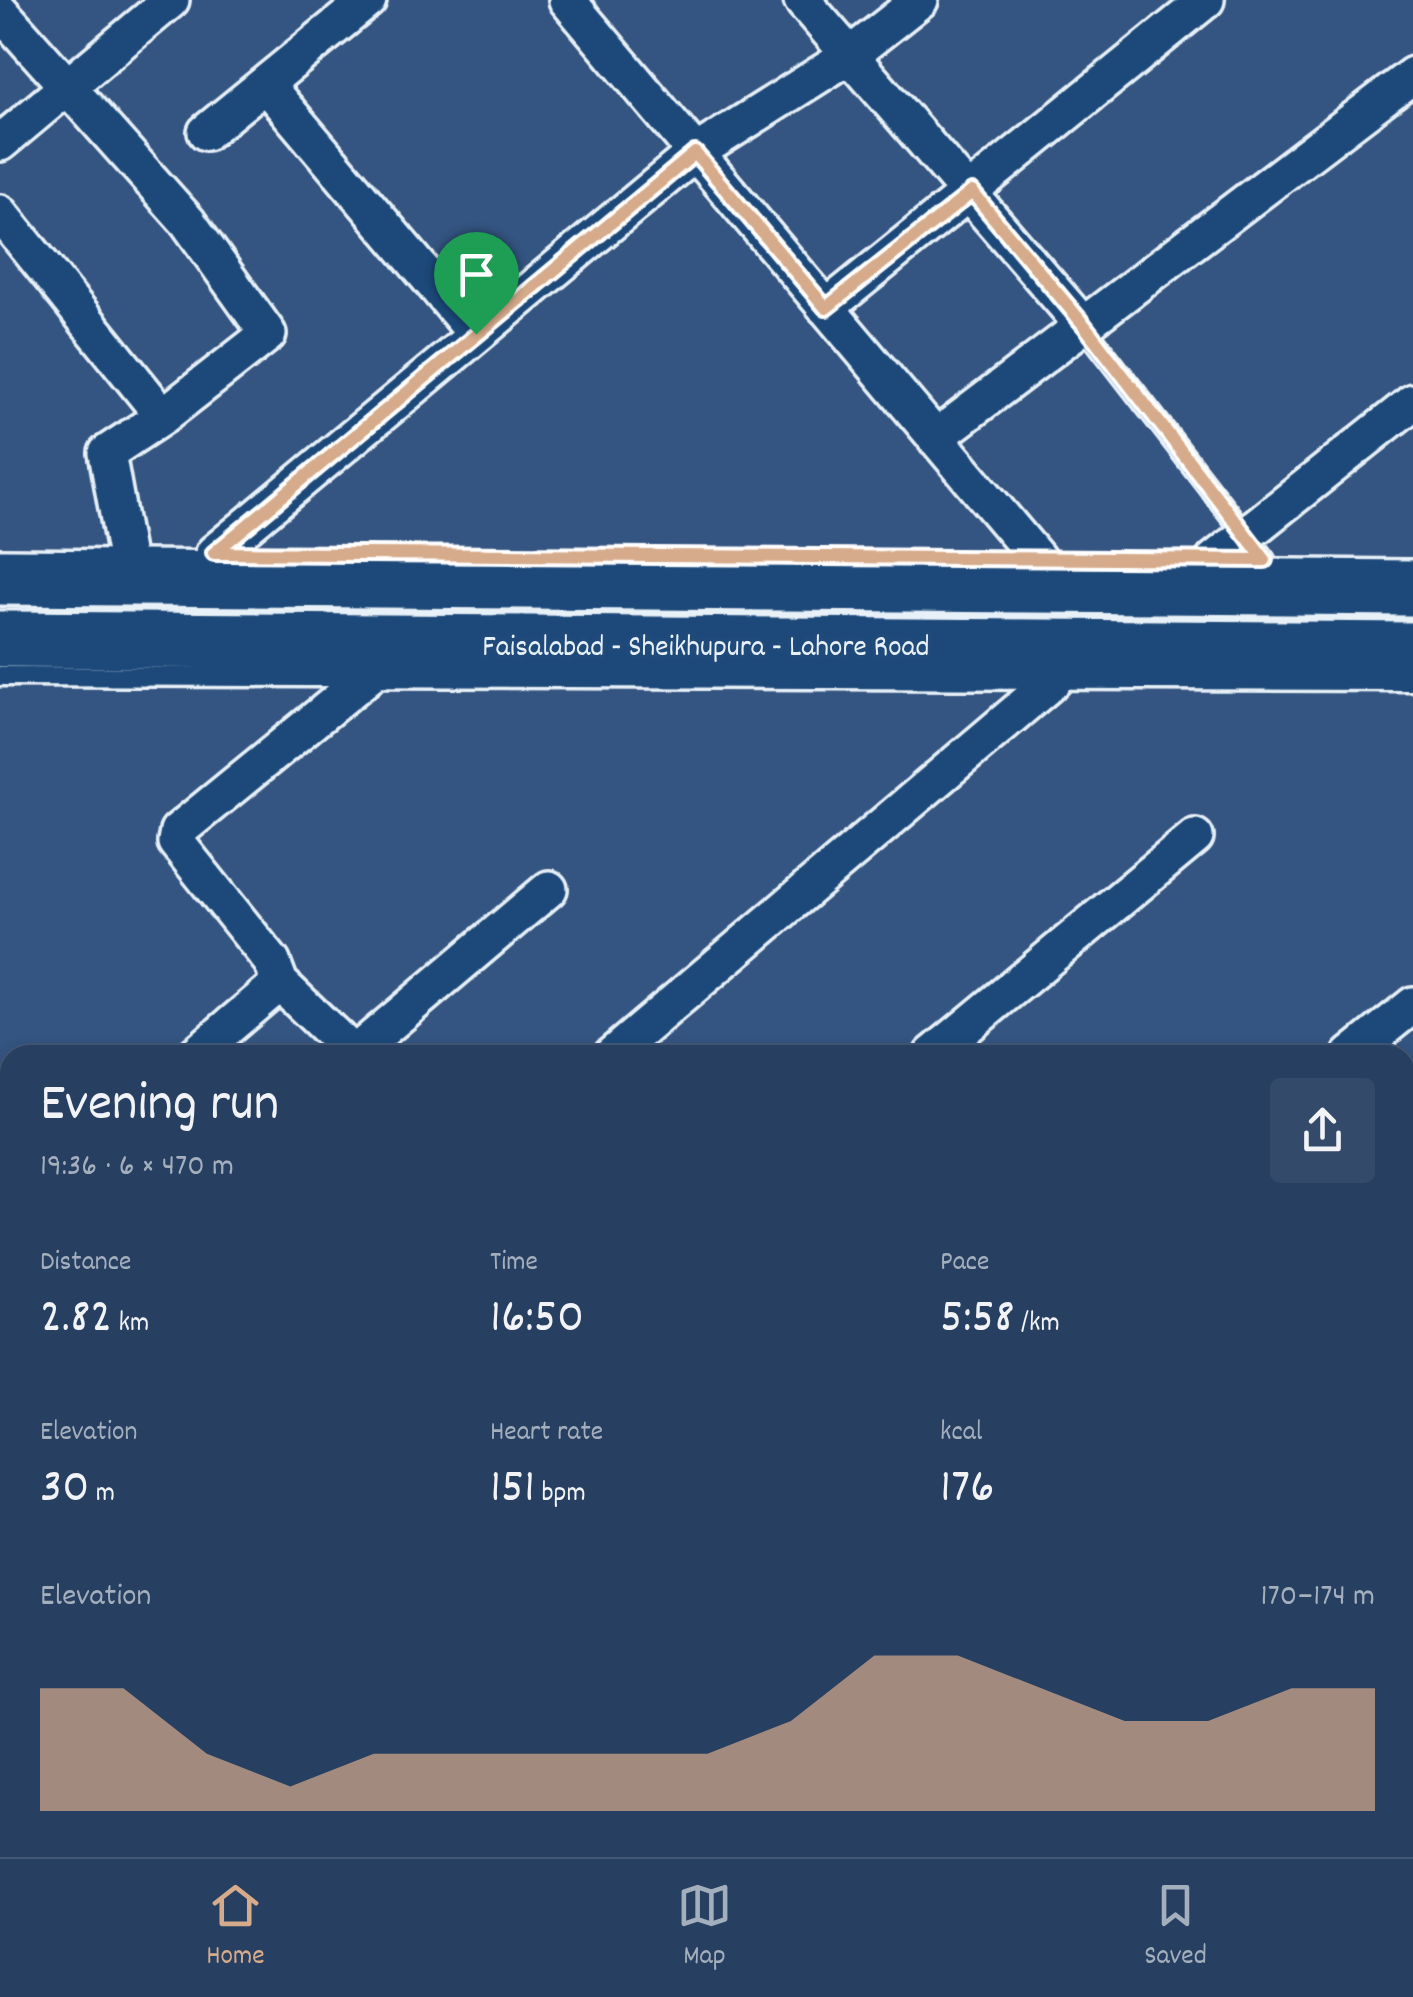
<!DOCTYPE html>
<html lang="en">
<head>
<meta charset="utf-8">
<style>
	:root { --surface:#273f61; --page:#334a6a; --text:#f1f3f6; --muted:#a4afbd; --line:#435876; --accent:#d6ab8b }
	body { margin:0; font-family:Dekko,sans-serif; background:var(--page); color:var(--text); height:100vh; display:flex; flex-direction:column; font-size:38px; white-space:nowrap }
	* { box-sizing:border-box; margin:0 }
	p { font-size:32px; color:var(--muted) }
	.icon { flex:none; width:55px; height:55px; fill:none; stroke:currentColor; stroke-width:2; stroke-linecap:round; stroke-linejoin:round }
	.map { position:relative; flex:1; overflow:hidden }
	.drawer { position:absolute; left:0px; top:1045px; width:1415px; height:812px; display:flex; flex-direction:column; background:var(--surface); border-radius:30px 30px 0 0; box-shadow:0 5px 15px #0003,0 0 0 2px var(--line) }
	.drawer>* { flex:none }
	.pin { position:absolute; display:grid; place-items:center; width:85px; height:85px; color:#fff; margin:-102px -42px; border-radius:50% 50% 50% 0; rotate:-45deg; box-shadow:0 0 10px #0007 }
	.pin .icon { rotate:45deg }
	.round { display:grid; place-items:center; flex:none; width:105px; height:105px; border-radius:10px; background:var(--page) }
	.summary { display:flex; align-items:center; justify-content:space-between; height:170px; padding:0 40px }
	h1 { font-size:55px; font-weight:600; line-height:75px }
	.stats { display:grid; grid-template-columns:repeat(3,1fr); gap:15px; height:170px; padding:10px 40px }
	.stats div { display:grid; align-content:center }
	.stats b { font-size:50px; font-weight:600 }
	.stats small { font-size:28px; font-weight:400 }
	.stats p { font-size:28px }
	.chart { height:280px; padding:20px 40px }
	.chart p { display:flex; justify-content:space-between }
	.chart svg { width:100%; height:180px; margin-top:10px; fill:var(--accent); opacity:.7 }
	.tabs { display:flex; justify-content:space-around; align-items:center; height:140px; border-top:2px solid var(--line); background:var(--surface); font-size:28px; color:var(--muted) }
	.tabs a { display:grid; justify-items:center; gap:5px }
	.tabs .current { color:var(--accent) }
	.map>svg:first-child { display:block }
	.lines { fill:none; stroke-linecap:round; stroke-linejoin:round }
	.lane-casing { stroke:#e8f1f8; stroke-width:25 }
	.street-casing { stroke:#e8f1f8; stroke-width:42 }
	.highway-casing { stroke:#e8f1f8; stroke-width:62 }
	.lane { stroke:#1f4a7a; stroke-width:18 }
	.street { stroke:#1f4a7a; stroke-width:35 }
	.highway { stroke:#1f4a7a; stroke-width:55 }
	.route-casing { stroke:#fff; stroke-width:20 }
	.route { stroke:#d6ab8b; stroke-width:12 }
	.labels { text-anchor:middle; stroke-width:8; stroke-linejoin:round; paint-order:stroke }
	.street-label { font-size:30px; fill:#e8f1f8; stroke:#1f4a7a }
</style>
</head>
<body>
<div class="map">
<svg width="1413" height="1857" viewBox="0 0 1413 1857">
	<rect width="100%" height="100%" fill="#345481"/>
	<filter id="ink" filterUnits="userSpaceOnUse"><feTurbulence type="fractalNoise" baseFrequency=".01" numOctaves="2"/><feDisplacementMap in="SourceGraphic" scale="20" xChannelSelector="R" yChannelSelector="G"/><feConvolveMatrix kernelMatrix="1 2 1 2 8 2 1 2 1" color-interpolation-filters="sRGB"/></filter>
	<g filter="url(#ink)">
		<g class="lines">
			<g class="lane-casing">
				<path id="lane" d="M1083,325l182,235
					M0,676l1413,5"/>
			</g>
			<g class="street-casing">
				<path id="street" d="M567,0l470,558
					M802,0l281,325
					M0,11l188,211 80,112 -105,82
					M265,84l211,250
					M206,132l162,-132
					M0,143l171,-143
					M0,213l163,203 -56,37 18,99
					M826,308l380,-308
					M935,438l478,-363
					M214,553l481,-400 154,-97 71,-56
					M1214,560l199,-158
					M354,1054l195,-165
					M195,1055l85,-72
					M355,1055l-75,-72 -8,-21 -96,-120 2,-11 189,-154
					M612,1055l442,-375
					M932,1055l263,-218
					M1351,1055l62,-50
					M0,1146l10,12
					M1405,1467l8,10
					M0,1472l10,-9
					M0,1502l10,11
					M0,1567l10,-7
					M1405,1771l8,9
					M0,1825l10,-9
					M215,1848l8,9
					M786,1848l9,9
					M1017,1848l8,9
					M1245,1848l8,9
					M319,1857l12,-9
					M672,1857l12,-9"/>
			</g>
			<g class="highway-casing">
				<path id="highway" d="M0,577l1413,11
					M0,639l1413,11"/>
			</g>
			<use href="#lane" class="lane"/>
			<use href="#street" class="street"/>
			<use href="#highway" class="highway"/>
		</g>
	</g>
	<g class="lines" filter="url(#ink)">
		<g class="route-casing">
			<path id="route" d="M695,153l131,155 146,-116 112,133 181,235 -1051,-7z"/>
		</g>
		<use href="#route" class="route"/>
	</g>
	<g class="labels">
		<g class="street-label">
			<text x="706" y="655">Faisalabad - Sheikhupura - Lahore Road</text>
		</g>
	</g>
</svg>
<div class="pin" style="left:476px;top:334px;background:#1e9e55"><svg class="icon" aria-label="arrive" viewBox="0 0 24 24"><path d="M6 21V4h12l-3 4 3 4H6"/></svg></div>
<section class="drawer">
<div class="summary"><div><h1>Evening run</h1><p>19:36 · 6 × 470 m</p></div><a class="round"><svg class="icon" aria-label="share" viewBox="0 0 24 24"><path d="M12 15V3M7 8l5-5 5 5M5 13v7h14v-7"/></svg></a></div>
<div class="stats">
<div><p>Distance</p><b>2.82<small> km</small></b></div>
<div><p>Time</p><b>16:50</b></div>
<div><p>Pace</p><b>5:58<small> /km</small></b></div>
</div>
<div class="stats">
<div><p>Elevation</p><b>30<small> m</small></b></div>
<div><p>Heart rate</p><b>151<small> bpm</small></b></div>
<div><p>kcal</p><b>176</b></div>
</div>
<div class="chart"><p><span>Elevation</span>170–174 m</p>
<svg viewBox="0 0 160 44" preserveAspectRatio="none"><path d="M0 44V14L10 14L20 30L30 38L40 30L50 30L60 30L70 30L80 30L90 22L100 6L110 6L120 14L130 22L140 22L150 14L160 14V44z"/></svg>
</div>
</section>
</div>
<nav class="tabs">
<a class="current"><svg class="icon" aria-label="home" viewBox="0 0 24 24"><path d="M3 11l9-7 9 7M6 9v11h12V9"/></svg>Home</a>
<a><svg class="icon" aria-label="map" viewBox="0 0 24 24"><path d="M3 6l6-2 6 2 6-2v14l-6 2-6-2-6 2zM9 4v14M15 6v14"/></svg>Map</a>
<a><svg class="icon" aria-label="saved" viewBox="0 0 24 24"><path d="M7 4h10v16l-5-4-5 4z"/></svg>Saved</a>
</nav>
</body>
</html>
